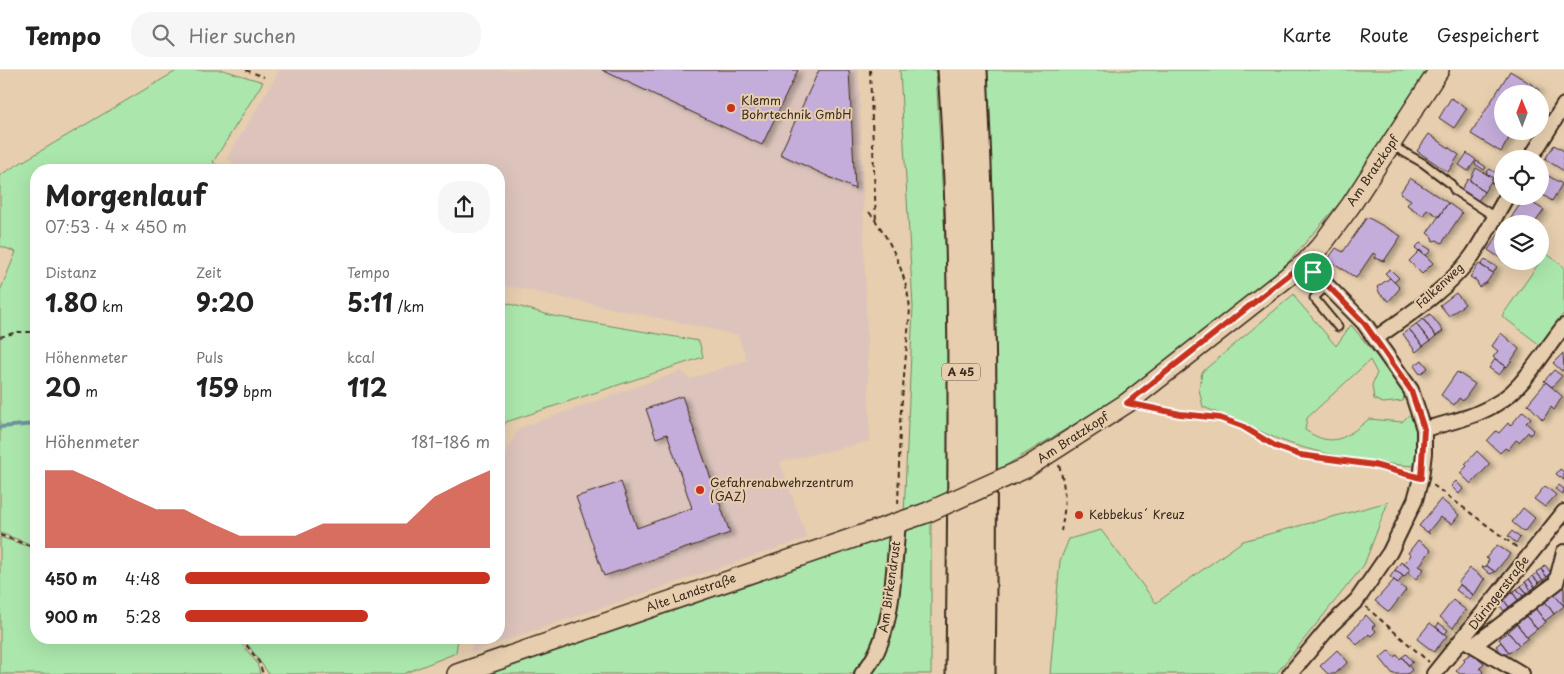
<!DOCTYPE html>
<html lang="de">
<head>
<meta charset="utf-8">
<style>
	:root { --surface:#fff; --page:#f6f6f6; --text:#222; --muted:#767676; --line:#e0e0e0; --accent:#c8321e }
	body { margin:0; font-family:"Playpen Sans",sans-serif; background:var(--page); color:var(--text); height:100vh; display:flex; flex-direction:column; font-size:19px; white-space:nowrap }
	* { box-sizing:border-box; margin:0 }
	p { font-size:16px; color:var(--muted) }
	.icon { flex:none; width:28px; height:28px; fill:none; stroke:currentColor; stroke-width:2; stroke-linecap:round; stroke-linejoin:round }
	.map { position:relative; flex:1; overflow:hidden }
	.details { position:absolute; left:30px; top:94px; width:475px; height:480px; display:flex; flex-direction:column; background:var(--surface); border-radius:20px; box-shadow:0 5px 20px #0002 }
	.details>* { flex:none }
	.needle { width:32px; rotate:359deg }
	.buttons { position:absolute; left:1494px; top:15px; display:grid; gap:10px }
	.buttons a { display:grid; place-items:center; width:55px; height:55px; border-radius:50%; background:var(--surface); box-shadow:0 5px 20px #0002; font-size:25px }
	.pin { position:absolute; display:grid; place-items:center; width:42px; height:42px; color:#fff; margin:-21px; border:2px solid #fff; border-radius:50%; box-shadow:0 1px 5px #0007 }
	.round { display:grid; place-items:center; flex:none; width:52px; height:52px; border-radius:20px; background:var(--page) }
	.headline { display:flex; align-items:center; justify-content:space-between; height:85px; padding:0 15px }
	h1 { font-size:28px; font-weight:700; line-height:38px }
	.stats { display:grid; grid-template-columns:repeat(3,1fr); gap:8px; height:85px; padding:5px 15px }
	.stats div { display:grid; align-content:center }
	.stats b { font-size:25px; font-weight:700 }
	.stats small { font-size:14px; font-weight:400 }
	.stats p { font-size:14px }
	.chart { height:140px; padding:10px 15px }
	.chart p { display:flex; justify-content:space-between }
	.chart svg { width:100%; height:90px; margin-top:5px; fill:var(--accent); opacity:.7 }
	ul { padding:0 15px; list-style:none; font-size:16px }
	li { display:grid; grid-template-columns:80px 60px 1fr; align-items:center; height:38px }
	li i { height:12px; border-radius:6px; background:var(--accent) }
	header { display:flex; align-items:center; gap:30px; box-sizing:border-box; height:70px; padding:0 25px; background:var(--surface); border-bottom:1px solid var(--line) }
	header strong { font-size:24px }
	nav { display:flex; gap:28px; margin-inline-start:auto; font-size:18px }
	.search { width:350px; height:45px; background:var(--page); display:flex; align-items:center; gap:12px; box-sizing:border-box; padding:0 18px; border-radius:20px; color:var(--muted); font-size:19px }
	.map>svg:first-child { display:block }
	.built { fill:#dcc4bc }
	.green { fill:#abe7ac; stroke:#738865 }
	.lines { fill:none; stroke-linecap:round; stroke-linejoin:round }
	.stream { stroke:#6d959b; stroke-width:4 }
	.building { fill:#c5addb; stroke:#3b2a1e; filter:url(#shadow) }
	.lane-casing { stroke:#3b2a1e; stroke-width:11 }
	.street-casing { stroke:#3b2a1e; stroke-width:18 }
	.secondary-casing { stroke:#3b2a1e; stroke-width:22 }
	.highway-casing { stroke:#3b2a1e; stroke-width:29 }
	.path { stroke:#3b2a1e; stroke-width:2; stroke-dasharray:5 4; stroke-linecap:butt }
	.lane { stroke:#e6ceae; stroke-width:7 }
	.street { stroke:#e6ceae; stroke-width:14 }
	.secondary { stroke:#e6ceae; stroke-width:19 }
	.highway { stroke:#e6ceae; stroke-width:25 }
	.secondary-bridge-casing { stroke:#3b2a1e; stroke-width:22; stroke-linecap:butt }
	.secondary-bridge { stroke:#e6ceae; stroke-width:19 }
	.route-casing { stroke:#fff; stroke-width:10 }
	.route { stroke:#c8321e; stroke-width:6 }
	.poi-dot { fill:#c8321e; stroke:#e6ceae; stroke-width:2 }
	.labels { text-anchor:middle; stroke-width:4; stroke-linejoin:round; paint-order:stroke }
	.shield { fill:#e6ceae; stroke:#6e5b49; stroke-width:1 }
	.shield-label { font-size:11px; font-weight:bold; fill:#3b2a1e }
	.poi-label { font-size:12px; fill:#3b2a1e; stroke:#e6ceae; text-anchor:start }
	.street-label { font-size:12px; fill:#3b2a1e; stroke:#e6ceae }
</style>
</head>
<body>
<header>
<strong>Tempo</strong>
<div class="search"><svg class="icon" aria-label="search" viewBox="0 0 24 24"><circle cx="10" cy="10" r="6"/><path d="M15 15l6 6"/></svg>Hier suchen</div>
<nav><a>Karte</a><a>Route</a><a>Gespeichert</a></nav>
</header>
<div class="map">
<svg width="1564" height="604" viewBox="0 0 1564 604">
	<defs>
		<filter id="shadow"><feDropShadow dx="4.5" dy="2.5" stdDeviation="2.5" flood-color="#0004"/></filter>
	</defs>
	<rect width="100%" height="100%" fill="#e6ceae"/>
	<filter id="ink" filterUnits="userSpaceOnUse"><feTurbulence type="fractalNoise" baseFrequency=".02" numOctaves="2"/><feDisplacementMap in="SourceGraphic" scale="10" xChannelSelector="R" yChannelSelector="G"/><feConvolveMatrix kernelMatrix="1 2 1 2 8 2 1 2 1" color-interpolation-filters="sRGB"/></filter>
	<g filter="url(#ink)">
		<path class="built" d="M280,0h579l11,371 -90,21 27,76 -336,114 2,-14h26v-170l20,-40 162,-57 9,8 57,-19 -9,-25 -239,-51v-114h-259l-13,-12z"/>
		<path class="green" d="M178,0h45l40,12 -50,80 9,8h-186v376l-36,-13v-242l16,-39 -16,-6v-71z
			M900,0h36l16,300 -1,127 -47,18 9,-208z
			M987,0h442l-61,100 -89,103 -150,118 -134,81z
			M1546,183l18,14v46l-24,32 -38,-29z
			M1294,224l3,6 39,46 15,-21 54,66 -2,10 -20,2 -9,-4 -2,-14 5,-12 -7,-13 -63,58 -2,12c28,19 41,8 64,-11l33,3 8,-8 9,13 1,39c-43,-1 -107,-12 -147,-29 -23,-10 -46,-21 -70,-30l-4,-18 3,-17z
			M499,231l54,15 146,25 4,16 -197,65 -7,13z
			M1388,432l-24,63 -88,109h-226l10,-113 9,-22 32,-9 55,73 87,-62z
			M931,450v154h-65l8,-10 29,-136z
			M893,459l-10,99 -27,46h-381z
			M0,467l36,12v89h201l20,25 3,11h-260z
			M243,568h215l-2,15 -53,21h-134z"/>
		<g class="lines">
			<path class="stream" d="M0,357l36,-3"/>
		</g>
		<path class="building" d="M602,0h196l-36,75z
			M819,0h30l6,119 -75,-35z
			M1510,1l29,18 -3,5h-34v37h11l-12,21 -30,-18z
			M1451,28l16,10 -13,20 -15,-10z
			M1429,64l30,21 -11,17 -31,-21z
			M1554,75l10,6v20l-19,-12z
			M1467,83l9,7 -8,11 -9,-6z
			M1477,91l9,6 -2,3 -9,-6z
			M1476,98l17,10 -9,14 -14,-12z
			M1490,99l9,6 -6,9 -2,-2 2,-4 -7,-5z
			M1540,101l22,13 -10,17 -12,-8z
			M1410,108l38,25 -9,14 -12,-8 -4,7 -16,-11 4,-5 -11,-7z
			M1468,109l16,13 -6,9 -17,-11z
			M1524,128l20,12 -10,14h-21l-4,-3z
			M1448,133l14,10 -20,30 -5,-3 -4,1 -1,-4 -5,-4z
			M1367,147l34,19 -17,25 -10,-3 2,-3 -3,-2 -17,25 -28,-19 8,-11 7,4z
			M1500,162l2,2v25l-14,-9z
			M1420,173l11,7 -5,6 -11,-8z
			M1420,180l13,13 -11,11 -13,-13z
			M1485,190l12,7 -4,6 -12,-8z
			M1479,194l14,9 -6,9 -8,5 -2,-6 -7,-4z
			M1390,199l9,9 -5,4 -9,-9z
			M1390,208l10,10 -11,13 -9,-7 -3,-7z
			M1456,223l9,11 -16,12 -9,-11z
			M1430,244l13,17 -7,5 -13,-17z
			M1423,249l13,17 -6,5 -14,-17z
			M1416,254l14,17 -7,5 -14,-17z
			M1409,259l14,17 -7,6 -13,-18z
			M1501,263l18,16 -12,18 -14,-10 5,-6 -6,-5z
			M1563,283l1,15 -2,3 -9,-8z
			M1495,289l11,7 -7,9 -10,-7z
			M1422,290l6,8 -8,6 -6,-8z
			M1554,300l8,6 -10,11 -8,-6z
			M1457,302l18,12 -12,17 -4,-3 -5,7 -13,-10z
			M1546,312l18,16 -2,-1 -8,13 -3,-3 -8,13 -15,-16 -2,2z
			M682,326l48,137 -126,43 -28,-79 45,-15 16,46 55,-20 -25,-74 -11,4 -10,-29z
			M1523,341l8,7 -5,5 8,7 -4,5 -2,-3 -9,10 -3,-2 -8,10 -3,-2 -5,5 -13,-12 9,-10 3,2 9,-10 2,3z
			M1477,381l13,13 -19,20 -11,-11 7,-7 -2,-2z
			M1560,399l4,3v8l-8,-6z
			M1456,411l7,8 -4,5 -8,-8z
			M1559,415l5,4 -1,6 -8,-6z
			M1545,416l11,9 -11,12 -11,-8z
			M1441,429l18,16 -7,9 -12,-7 -12,15 2,2 -11,-8z
			M1523,438l12,10 -11,14 -12,-10z
			M1512,461l8,7 -4,5 -8,-7z
			M1418,470l13,10 -12,16 5,3 -8,10 -8,-6 2,-4 -6,-5 7,-9 -3,-2z
			M1497,475l13,9 -15,18 -9,-7 3,-5 -3,-2z
			M1401,492l9,7 -6,8 -9,-7z
			M1545,495l6,8 -4,4 -6,-8z
			M1487,496l8,6 -5,2 -8,-7z
			M1470,498l16,12 -2,-1 -10,16 -16,-12z
			M1541,499l6,8 -4,3 -7,-8z
			M1395,500l8,6 -5,7 -8,-6z
			M1537,503l6,7 -4,3 -6,-7z
			M1533,506l6,7 -4,4 -6,-8z
			M1529,509l6,8 -4,3 -6,-8z
			M1394,510l12,10 -17,22 -14,-11z
			M1525,512l6,8 -4,3 -6,-7z
			M1460,515l13,10 -3,5 -14,-10z
			M1562,515l2,3v18l-11,-13z
			M1521,516l6,7 -4,3 -6,-7z
			M1517,519l6,7 -5,4 -6,-8z
			M1512,522l6,8 -9,7 -6,-8z
			M1553,523l11,13 -10,8 -10,-14z
			M1503,529l6,8 -5,4 -6,-8z
			M1453,530l14,11 -2,-1 -12,18 -13,-11z
			M1544,530l10,14 -9,7 -11,-14z
			M1535,538l11,14 -9,7 -11,-13z
			M1366,545l9,10 -3,2 4,4 -5,5 -2,-2 -12,11 -9,-10z
			M1526,546l11,13 -10,8 -11,-14z
			M1430,553l17,13 -13,16 -17,-13z
			M1439,553l9,7 -3,4 -9,-7z
			M1517,554l11,14 -9,7 -11,-13z
			M1508,562l11,13 -10,8 -10,-14z
			M1501,572l8,10 -5,4 -8,-10z
			M1337,580l11,12 -13,12h-7l-8,-8z
			M1389,580l5,7 3,-2 3,4 2,-2 10,13 -5,4h-14l-13,-16z
			M1472,583l12,10 -4,5 3,4 -2,2h-21l-4,-3 9,-10 -2,-2z
			M1406,584l7,8 -5,3 -6,-8z"/>
		<g class="lines">
			<g class="lane-casing">
				<path id="lane" d="M1391,75l32,18 28,21 4,7 40,26
					M1326,216l-12,12 24,29"/>
			</g>
			<g class="street-casing">
				<path id="street" d="M1530,89l34,-54
					M1376,268c34,-24 71,-48 96,-82 13,-19 23,-40 35,-60
					M1424,359c34,-8 72,-17 96,-45 16,-18 29,-39 44,-58
					M1468,572l54,32
					M1474,575l82,-62 8,-31
					M862,604c33,-36 31,-104 36,-151
					M1290,604l40,-48 27,-26 33,-48 25,-52 6,-22 3,-25v-24l-13,-39 -47,-67 -59,-60
					M1434,604l130,-162"/>
			</g>
			<g class="secondary-casing">
				<path id="secondary" d="M1026,398l101,-65 178,-140 18,-20 28,-38 88,-135
					M457,604l469,-161"/>
			</g>
			<g class="highway-casing">
				<path id="highway" d="M951,0c14,201 10,403 8,604
					M974,0c10,201 11,402 8,604"/>
			</g>
			<path class="path" d="M246,0l18,7
				M870,0l6,151
				M869,142c22,28 37,61 41,97l-10,113 -2,86
				M0,267l17,-5h19
				M1147,337l33,7 40,3 22,9 33,20 25,9 74,10 34,8
				M1059,395c7,23 7,42 2,66
				M1433,415l86,64
				M0,465l36,13
				M1366,537l63,55
				M241,568l18,24 4,12"/>
			<use href="#lane" class="lane"/>
			<use href="#street" class="street"/>
			<use href="#secondary" class="secondary"/>
			<use href="#highway" class="highway"/>
			<g class="secondary-bridge-casing">
				<path id="secondary-bridge" d="M926,443l100,-45"/>
			</g>
			<use href="#secondary-bridge" class="secondary-bridge"/>
		</g>
	</g>
	<g class="lines" filter="url(#ink)">
		<g class="route-casing">
			<path id="route" d="M1305,192l59,61 47,67 13,39 -3,49 -47,-13 -74,-10 -25,-9 -33,-20 -22,-8 -40,-4 -53,-11z"/>
		</g>
		<use href="#route" class="route"/>
	</g>
	<g class="poi-dot">
		<circle cx="731" cy="38" r="5"/>
		<circle cx="700" cy="420" r="5"/>
		<circle cx="1079" cy="445" r="5"/>
	</g>
	<g class="labels">
		<rect class="shield" x="942" y="293.5" width="38" height="17" rx="4"/>
		<g class="shield-label">
			<text x="961" y="306">A 45</text>
		</g>
		<g class="poi-label">
			<text x="741" y="35">Klemm<tspan x="741" dy="14">Bohrtechnik GmbH</tspan></text>
			<text x="710" y="417">Gefahrenabwehrzentrum<tspan x="710" dy="14">(GAZ)</tspan></text>
			<text x="1089" y="449">Kebbekus´ Kreuz</text>
		</g>
		<g class="street-label">
			<text transform="translate(1373 101) rotate(-56)" y="4">Am Bratzkopf</text>
			<text transform="translate(1440 216) rotate(-43)" y="4">Falkenweg</text>
			<text transform="translate(1073 368) rotate(-33)" y="4">Am Bratzkopf</text>
			<text transform="translate(890 517) rotate(-82)" y="4">Am Birkendrust</text>
			<text transform="translate(691 523) rotate(-19)" y="4">Alte Landstraße</text>
			<text transform="translate(1499 523) rotate(-52)" y="4">Düringerstraße</text>
		</g>
	</g>
</svg>
<div class="buttons">
<a><svg class="needle" viewBox="-14 -14 28 28"><path d="M0-13l5 13h-10z" fill="#e53935"/><path d="M0 13l5-13h-10z" fill="#767676"/></svg></a>
<a><svg class="icon" aria-label="locate" viewBox="0 0 24 24"><circle cx="12" cy="12" r="6"/><path d="M12 2v4M12 18v4M2 12h4M18 12h4"/></svg></a>
<a><svg class="icon" aria-label="layers" viewBox="0 0 24 24"><path d="M12 4l9 5-9 5-9-5zM3 14l9 5 9-5"/></svg></a>
</div>
<div class="pin" style="left:1313px;top:202px;background:#1e9e55"><svg class="icon" aria-label="arrive" viewBox="0 0 24 24"><path d="M6 21V4h12l-3 4 3 4H6"/></svg></div>
<section class="details">
<div class="headline"><div><h1>Morgenlauf</h1><p>07:53 · 4 × 450 m</p></div><a class="round"><svg class="icon" aria-label="share" viewBox="0 0 24 24"><path d="M12 15V3M7 8l5-5 5 5M5 13v7h14v-7"/></svg></a></div>
<div class="stats">
<div><p>Distanz</p><b>1.80<small> km</small></b></div>
<div><p>Zeit</p><b>9:20</b></div>
<div><p>Tempo</p><b>5:11<small> /km</small></b></div>
</div>
<div class="stats">
<div><p>Höhenmeter</p><b>20<small> m</small></b></div>
<div><p>Puls</p><b>159<small> bpm</small></b></div>
<div><p>kcal</p><b>112</b></div>
</div>
<div class="chart"><p><span>Höhenmeter</span>181–186 m</p>
<svg viewBox="0 0 160 44" preserveAspectRatio="none"><path d="M0 44V6L10 6L20 12L30 19L40 25L50 25L60 32L70 38L80 38L90 38L100 32L110 32L120 32L130 32L140 19L150 12L160 6V44z"/></svg>
</div>
<ul>
<li><b>450 m</b>4:48<i style="width:100%"></i></li>
<li><b>900 m</b>5:28<i style="width:60%"></i></li>
</ul>
</section>
</div>
</body>
</html>
